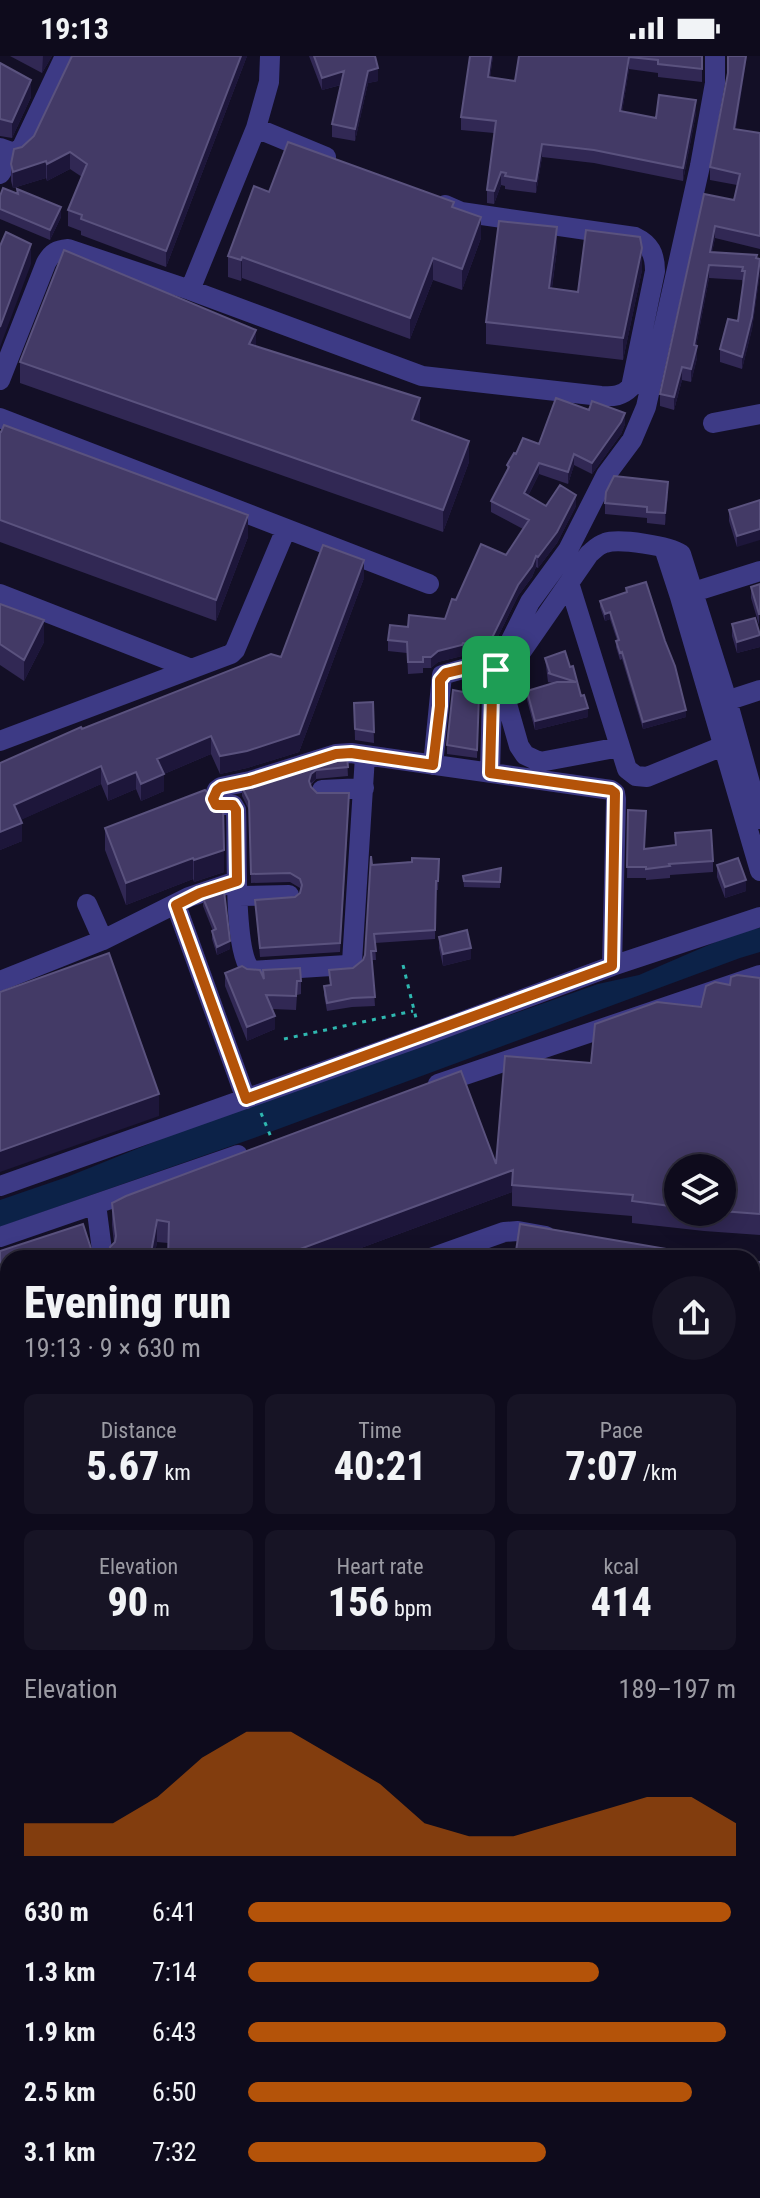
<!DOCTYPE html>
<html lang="en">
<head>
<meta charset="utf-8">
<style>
	:root { --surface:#0e0b1c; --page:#171425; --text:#f1f3f6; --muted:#9b9ba3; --line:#2e2b3b; --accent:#b45309 }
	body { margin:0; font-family:"Roboto Condensed",sans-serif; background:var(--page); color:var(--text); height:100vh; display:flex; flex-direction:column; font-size:30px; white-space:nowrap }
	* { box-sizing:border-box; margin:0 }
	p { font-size:26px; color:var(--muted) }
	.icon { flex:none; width:44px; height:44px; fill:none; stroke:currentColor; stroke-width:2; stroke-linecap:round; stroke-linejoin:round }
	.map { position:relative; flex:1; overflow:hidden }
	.sheet { position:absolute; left:0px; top:1194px; width:760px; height:948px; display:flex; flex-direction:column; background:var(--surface); border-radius:24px 24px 0 0; box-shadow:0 4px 20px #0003,0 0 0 2px var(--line) }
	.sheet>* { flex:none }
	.tools { position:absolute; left:664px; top:1098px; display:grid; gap:16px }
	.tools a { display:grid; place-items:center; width:72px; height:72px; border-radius:50%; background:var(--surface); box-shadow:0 4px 20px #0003,0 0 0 2px var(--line); font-size:40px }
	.pin { position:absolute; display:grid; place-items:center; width:68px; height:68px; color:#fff; margin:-34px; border-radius:16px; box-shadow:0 4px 12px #0006 }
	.round { display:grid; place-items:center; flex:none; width:84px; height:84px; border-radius:42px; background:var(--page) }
	.head { display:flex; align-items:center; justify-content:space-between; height:136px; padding:0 24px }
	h1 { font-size:44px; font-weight:800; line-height:60px }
	.figures { display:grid; grid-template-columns:repeat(3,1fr); gap:12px; height:136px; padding:8px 24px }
	.figures div { display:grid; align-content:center; border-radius:12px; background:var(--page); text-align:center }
	.figures b { font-size:40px; font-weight:800 }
	.figures small { font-size:22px; font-weight:400 }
	.figures p { font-size:22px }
	.chart { height:224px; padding:16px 24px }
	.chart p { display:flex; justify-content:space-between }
	.chart svg { width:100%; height:144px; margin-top:8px; fill:var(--accent); opacity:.7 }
	ul { padding:0 24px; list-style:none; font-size:26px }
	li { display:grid; grid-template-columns:128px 96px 1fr; align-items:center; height:60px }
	li i { height:20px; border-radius:10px; background:var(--accent) }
	.status { display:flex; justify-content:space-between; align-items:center; height:56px; padding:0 40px; background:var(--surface); direction:ltr }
	.status svg { height:22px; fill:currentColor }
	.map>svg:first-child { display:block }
	.water { fill:#0c2248 }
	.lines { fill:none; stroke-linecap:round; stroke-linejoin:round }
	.path { stroke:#2fb8b0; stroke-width:3; stroke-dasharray:4 6; stroke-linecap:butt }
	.minor { stroke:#3d3a85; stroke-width:20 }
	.wall { fill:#312854; fill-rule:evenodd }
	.shaded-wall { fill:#1d163a }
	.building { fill:#433a66; stroke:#5a527e; stroke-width:2 }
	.route-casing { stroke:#fff; stroke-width:16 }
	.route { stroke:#b45309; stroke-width:10 }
</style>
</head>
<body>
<div class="status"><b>19:13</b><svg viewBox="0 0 49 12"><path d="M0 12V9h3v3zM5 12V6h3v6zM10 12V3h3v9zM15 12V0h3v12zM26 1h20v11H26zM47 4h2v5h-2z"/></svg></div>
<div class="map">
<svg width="760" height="2142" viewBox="0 0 760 2142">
	<rect width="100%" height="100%" fill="#130f26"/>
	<path class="water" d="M760,872v24l-20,6 -486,180 -254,89v-27l67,-23 203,-82 127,-40 201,-71 41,-9 102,-44z"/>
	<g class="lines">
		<path class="path" d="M403,909l13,53
			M284,983l129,-28
			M261,1057l12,29"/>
		<path class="minor" d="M256,72l70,29
			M0,92l14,5 8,-6 43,-91
			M0,118l2,-3 -2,-14 6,-6
			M190,234l66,-162 13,-46 1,-26
			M0,324l46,-117c6,-11 11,-13 22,-14l122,41 232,86 179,20c13,1 21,0 30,-9l24,-116c0,-17 -5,-27 -20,-34l-174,-25 -16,-7
			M0,362l429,166
			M713,367l47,-9
			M664,492l16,49 80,274
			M569,527l58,186 9,7 11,1 76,-31 10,-7
			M0,538l189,74
			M684,539l76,-24
			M714,649l46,-15
			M0,685l231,-87 4,-4 51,-121
			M620,691l-80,15 -15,-7 -6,-9 -12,-42 5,-39 77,-111c5,-4 9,-9 16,-11 14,-5 64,3 76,11l46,146 33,119
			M365,700l-13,206 -5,3 -95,6c-20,-17 -14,-131 -16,-161l-3,-5h-17l-3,-6 4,-9 4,-3 29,-6 86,-27 15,-1 260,37 4,3 1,6 -4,167
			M433,709l9,-90 21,-6 33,1 34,-68 38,-52 38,-75 26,-35 14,-33 54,-241 15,-83v-27
			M490,717l2,-79 4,-24
			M322,734l42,-2
			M238,840l51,-1
			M87,848l16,36
			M176,849l70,194
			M0,925l103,-41 86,-43 48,-16
			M438,1028l322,-109
			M0,1130l423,-150 189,-70 148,-49
			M96,1148l7,54
			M0,1181l238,-82
			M431,1202l73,-26 14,-1 28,5
			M0,1308l8,-7
			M752,1731l8,1
			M752,2048l8,1
			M106,2142l1,-8"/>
	</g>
	<path class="wall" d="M10,0h42l-10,17z
		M247,0l-81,211 -85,-32v-4l-13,-5v-16l14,-33 -12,-8 -23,12 -1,-3 -33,10 -2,-7v-17l11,-17 12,-11z
		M309,0h66l3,25 -10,2 -13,58 -23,-4v-13l9,-39 -19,5z
		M470,0h23l-3,22 25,3 4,-25h183v26l-44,-5v-4l-29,-4 -7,43 34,6 40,-5 -13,68 -89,-18 -52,-6 -6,36 -31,-4v-3l-4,-1 -7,19 -7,-1v-13l7,-57 -33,-3v-13z
		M0,7l31,34 -19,41 -12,-2z
		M728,17l8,57 24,3v116l-45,-11 -3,14 48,7v14l-8,56 -10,40 -22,-7v-13l18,-28 5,-37 -1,-4 -33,-2 -13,68 1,12 -6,24 -9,-2 -8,30 -14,-4v-12l44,-200 30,6 3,-15 -27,-5v-13z
		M17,133l44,28 -11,23 -50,-21v-23l17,-3z
		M269,136l185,15 27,31 -19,52 -29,-10 -23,59 -168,-61 -1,3 -13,-4v-21z
		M557,193l-5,39 26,4 64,-22 -19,90 -137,-16v-22z
		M256,291l164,73 -1,3 50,39 -26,70 -423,-149v-21z
		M625,368l-4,10 -29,40 -18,-9 -6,19 -29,-10 -11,22 18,10h30l-19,37 -19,25 -2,-1 -4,10 -14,19 -30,61 -25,-3 -1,2 -24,6 -7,6h-8v5l-15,1 -1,-21 -19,-2v-11l20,-13 37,-8 11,-19 50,-45 17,-26 -32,-17v-11l16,-30v-6l9,-11 23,-10z
		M0,376l248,105 -32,84 -216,-79z
		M668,438l-3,31 -18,-2v-5l-42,-4v-11z
		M760,444l-23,47 -8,-26v-11z
		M364,522l-65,174 -52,16 -27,6 -9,-20 -47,20v17l-23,10 -5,-12 -28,12 -7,-17 -81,36 2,21 -22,9v-87l82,-34 199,-72z
		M760,528l-1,41 -8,-27v-11z
		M626,532l60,129 -43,12 -21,-70 -2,1 -4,-13 1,-7 -7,-21 -5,2 -5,-14v-6l26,-9z
		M0,548l44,38 -20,39 -24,-16z
		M732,568l28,23 -23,6 -5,-17z
		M545,602l25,9 18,50 -53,13 -8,-30v-9l25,-8 -4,-1z
		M479,639l-2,63 -30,-4v-9z
		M373,646l1,41 -19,-3 -1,-37z
		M347,701l1,19 -32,3 -6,7 7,7 32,9 -9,150 -80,5 -5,-57 40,-3 5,-4 1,-3 -1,-2 -10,-6 -39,1 -2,-73 -7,-14v-9z
		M205,734l19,82 -30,10 -1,-3 -67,26 -21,-55v-22z
		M628,754l16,39 31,-4v-12l38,28v11l-43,3v3l-24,2v-2h-19z
		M439,803l-1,31h-2l-1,49 -60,4 1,17h-4l3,46 -23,1 -25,4 -3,-16v-9l6,-1 -1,-15 24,-2 10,-8 2,-5 7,-90z
		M717,809l29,26 -21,7 -8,-21z
		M501,812l-1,20 -36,-1 -1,-11z
		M203,842l27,51 -13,6 -5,-16v-8h1l-10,-25z
		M439,881l32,22 -28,7 -4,-18z
		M247,913l16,8 38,4v13l-4,1 -1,15 -24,-1 3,20 -28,12 -22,-55v-13z
		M760,922v257l-56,-4 -72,-8v-7l-120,-10v-14l-178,66h-166v-15l-11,-1 -3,16h-44v-11l4,-4 -2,-18v-22l384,-39 95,-101 110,-56 29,-22zM678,1112h44v44h-44z
		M752,1204l5,2h3v124h-8z
		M752,1334l8,1v32l-8,-1z
		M752,1409l8,1v189l-8,-1z
		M0,1474h8v41l-8,-1z
		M0,1520h8v72l-8,-1z
		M752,1622l8,1v96h-8z
		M0,1629h8v89h-8z
		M0,1723l8,1v87h-8z
		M752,1809h8l-7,93h-1z
		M0,1816l8,1v52l-8,-1z
		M752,1911h8v70l-5,38h-3z
		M0,1951h8v42l-3,-1v-14l-5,-1z"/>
	<path class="shaded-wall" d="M43,0h9l-10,17z
		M241,0h6l-81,211v-16z
		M491,0h2l-5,34v-13z
		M746,0h1l-13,86v-13z
		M629,1v12l-9,55v-13z
		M378,12v13l-10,2 -13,58v-12l13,-58z
		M344,15v13l-22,6v-12z
		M31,24v17l-19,41v-16z
		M696,44v13l-13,68v-13z
		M542,88v13l-6,36v-12z
		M70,96v17l-23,12v-17z
		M46,105v17l-33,10v-16z
		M501,116v13l-7,19v-13z
		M61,151v10l-11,23v-10z
		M481,161v21l-19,52v-21z
		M715,170v12l-5,27v-13z
		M557,171v22l-8,60v-21z
		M31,188v20l-31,83v-20z
		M642,192v22l-19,90v-22z
		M242,201v21l-1,3v-21z
		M433,202v22l-23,59v-21z
		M760,205v12l-8,56 -10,40v-12z
		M709,209v13l-15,79v-12z
		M256,274v22l-7,-8z
		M697,290v12l-6,24v-13z
		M682,311v13l-8,30v-13z
		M420,342v22l-8,22v-22z
		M625,357v11l-4,10 -29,40v-11z
		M469,385v21l-26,70v-22z
		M574,398v11l-6,19v-12z
		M539,407v11l-15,30v-11z
		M668,426v12l-3,31v-12z
		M576,439v11l-19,37 -19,25v-11z
		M248,459v22l-32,84v-21z
		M760,473v11l-23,7v-11z
		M536,500v11l-4,10 -14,19 -30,61v-11l30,-61z
		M364,504v18l-65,174 -52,16 -27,6v-18z
		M610,556v7l-5,2v-7z
		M44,564v22l-20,39v-21z
		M760,579v12l-23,6v-11z
		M462,589v11l-24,6 -7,6v-11l7,-6z
		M588,652v9l-53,13v-9z
		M686,654v7l-43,12v-7z
		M211,680v18l-47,20v17l-23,10v-17l16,-25z
		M101,710v18l-87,39v-18z
		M316,714v9l-5,4 -2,7v-9l2,-7z
		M136,716v17l-28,12v-17z
		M22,767v18l-22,9v-18z
		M224,794v22l-30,10v-22z
		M193,802v21l-67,26v-22z
		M746,824v11l-21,7v-11z
		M230,885v8l-13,6v-8z
		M471,892v11l-28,7v-12z
		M275,960v13l-28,12v-14z
		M159,1038v22l-159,56v-21z
		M513,1114l-1,22 -178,66h-58z
		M157,1164v22l-3,16h-4z
		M8,1263v22l-8,2v-21z
		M0,1494h2v19l-2,1z
		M760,1829v19l-7,54v-19z
		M760,1962v19l-5,38v-19z"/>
	<path class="building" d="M72,0h169l-75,195 -85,-32 1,-4 -14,-5 19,-46 -17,-12 -23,12 -1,-3 -33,11 -2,-8 3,-15 8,-2 12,-11z
		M314,0h61l3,12 -10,3 -13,58 -23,-5 12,-53 -22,7z
		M470,0h21l-3,21 27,4 4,-25h183v13l-44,-5v-4l-29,-3 -9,54 36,7 3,-23 37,5 -13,68 -89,-18 -52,-6 -6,37 -31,-5 1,-3 -5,-1 -7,19 -7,-1 9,-69 -35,-4z
		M728,0h18l-12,73 26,4v103l-45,-10 -5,26 47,3 -1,3 4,1 -8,58 -10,40 -22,-8 8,-30 10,2 7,-50h-3l1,-4 -34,-2 -15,80 3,1 -6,23 -9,-2 -8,30 -14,-3 44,-200 30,6 6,-26 -30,-7 18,-94z
		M0,7l31,17 -19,42 -12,-3z
		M288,86l166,60 -2,5 29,10 -19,52 -29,-11 -23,60 -168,-61 -1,3 -13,-4 26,-70 15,6z
		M3,132l15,6 -1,-5 44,18 -11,23 -50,-21v-13z
		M499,165l58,6 -8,61 29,4 8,-62 54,7 2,11 -19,90 -137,-16z
		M6,176l25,12 -31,83v-81z
		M64,194l192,80 -7,14 171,54 -8,22 57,21 -26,69 -423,-148z
		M556,342l33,12 3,-9 33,12 -4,9 -29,41 -18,-9 -6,18 -29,-9 -15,30 22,13 14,-21 16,10 -19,37 -19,25 -2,-1 -4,10 -14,19 -30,61 -25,-3 -1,2 -24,6 -7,6h-8v5h-15l-1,-20 -19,-2 2,-15 18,2 1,-12 36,4 7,-20 4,1 25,-56 25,11 23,-35 -38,-19 18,-34 -2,-2 7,-12 2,1 7,-16 16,6z
		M4,369l244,90 -32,85 -216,-80v-88h1z
		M614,420l54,6 -3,31 -18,-1v-5l-42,-4 1,-11z
		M760,444v29l-23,7 -8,-26z
		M323,489l41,15 -65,174 -52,17 -27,5 -9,-20 -54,23 7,15 -23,10 -5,-12 -28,12 -7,-18 -87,39 8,18 -22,9v-69l81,-36 1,2 189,-75 10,3z
		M646,526l19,59 10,25 11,44 -43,12 -21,-70 -2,1 -4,-12 3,-1 -9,-28 -5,2 -5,-13 27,-9 -1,-4z
		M760,528v30h-1l-8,-27z
		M0,548l44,16 -20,40 -24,-16z
		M755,562l5,17 -23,7 -5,-18z
		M565,595l5,16 3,-1 8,30 3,-1 4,13 -53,13 -8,-30 30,-9h19l-28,-9h2l-5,-15z
		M453,634l26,5 -2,55 -30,-5z
		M373,646l1,30 -19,-3 -1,-26z
		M347,701l1,10 -32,3 -5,4 -2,7 2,6 6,6h32l-9,150 -80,5 -5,-48 40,-3 5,-4 2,-8 -2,-6 -10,-6 -39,1 -2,-73 -7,-14 96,-29z
		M205,734l5,5 10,1 3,10 1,44 -30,10 -1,-2 -67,25 -21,-55z
		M628,754l18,1 -2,38 32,-4 -1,-12 36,-3 2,31 -44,3 1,2 -24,3v-2h-19z
		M371,800l1,9 40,-3v-4l27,1 -1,22h-2l-1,49 -61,4 2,17h-5l4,46 -23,1 -25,5 -3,-17 7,-1 -2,-15 24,-2 10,-8 2,-5z
		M738,802l8,22 -21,7 -8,-22z
		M501,812l-1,14 -36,-1 -1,-5z
		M224,835l6,50 -13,6 -5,-16 4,-2 -13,-31z
		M467,874l4,18 -28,6 -4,-17z
		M109,897l50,141 -159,57v-159z
		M242,910l5,3 13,1 4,9 -1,-9 37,-2 1,13h-4l-1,15 -30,-1 9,21 -28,11 -22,-54z
		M737,919l23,3v236l-38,-3v-43h-44v39l-46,-6 1,-6 -121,-10 1,-15 -237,88h-108l1,-36 -12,-2 -7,38h-38l-2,-11 5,-5 1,-6 -4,-33 14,-7 335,-125 35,93 9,-108 86,7 4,-39 62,-22 44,5 5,-21 9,-4 15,3 1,-8z
		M83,1168l11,34h-86v61l-8,3v-71z
		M520,1168l158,27 9,-2 59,9h-231z
		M752,1204l5,2h3v104h-8z
		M752,1334l8,1v12l-8,-2z
		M752,1409l8,1v168l-8,-1z
		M0,1474h8v21l-8,-1z
		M0,1520h8v52l-8,-1z
		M752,1622l8,1v77h-8z
		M0,1629h8v70h-8z
		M0,1723l8,1v68h-8z
		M752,1809h8v20l-7,54h-1z
		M0,1816l8,1v33l-8,-1z
		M752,1911h8v51l-5,38 -3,-1z
		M0,1951h8v8l-8,-1z
		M8,1960v13l-3,-1z
		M0,2097l8,1v36h91l-1,8h-98z
		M130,2134h240l-1,8h-240z
		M426,2134h198l-1,8h-198z"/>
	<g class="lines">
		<g class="route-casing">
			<path id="route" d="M463,613l33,1 -4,24 -2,79 121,17 4,3 -3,173 -366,133 -70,-194 24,-12 37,-12 -1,-71 -3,-5h-17l-3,-6 4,-9 4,-3 29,-6 86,-27 15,-1 82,12 7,-59v-26l6,-7z"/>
		</g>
		<use href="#route" class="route"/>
	</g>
</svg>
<div class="tools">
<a><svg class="icon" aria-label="layers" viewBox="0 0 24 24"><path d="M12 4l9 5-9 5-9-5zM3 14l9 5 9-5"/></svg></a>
</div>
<div class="pin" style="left:496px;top:614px;background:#1e9e55"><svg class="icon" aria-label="arrive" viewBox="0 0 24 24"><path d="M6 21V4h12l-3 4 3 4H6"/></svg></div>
<section class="sheet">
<div class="head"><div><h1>Evening run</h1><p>19:13 · 9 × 630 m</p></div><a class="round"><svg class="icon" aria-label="share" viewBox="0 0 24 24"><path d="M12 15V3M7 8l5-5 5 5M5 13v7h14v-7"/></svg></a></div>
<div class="figures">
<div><p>Distance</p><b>5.67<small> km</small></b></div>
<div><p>Time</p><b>40:21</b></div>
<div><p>Pace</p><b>7:07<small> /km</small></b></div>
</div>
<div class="figures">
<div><p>Elevation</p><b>90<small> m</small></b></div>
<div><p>Heart rate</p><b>156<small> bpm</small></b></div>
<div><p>kcal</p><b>414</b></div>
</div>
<div class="chart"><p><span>Elevation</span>189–197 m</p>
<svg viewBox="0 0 160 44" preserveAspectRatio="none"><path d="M0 44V34L10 34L20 34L30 26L40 14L50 6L60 6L70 14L80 22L90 34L100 38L110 38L120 34L130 30L140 26L150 26L160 34V44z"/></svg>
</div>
<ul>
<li><b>630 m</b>6:41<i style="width:99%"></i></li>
<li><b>1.3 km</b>7:14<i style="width:72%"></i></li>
<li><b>1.9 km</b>6:43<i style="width:98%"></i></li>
<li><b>2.5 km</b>6:50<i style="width:91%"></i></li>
<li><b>3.1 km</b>7:32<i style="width:61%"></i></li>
</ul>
</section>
</div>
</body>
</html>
